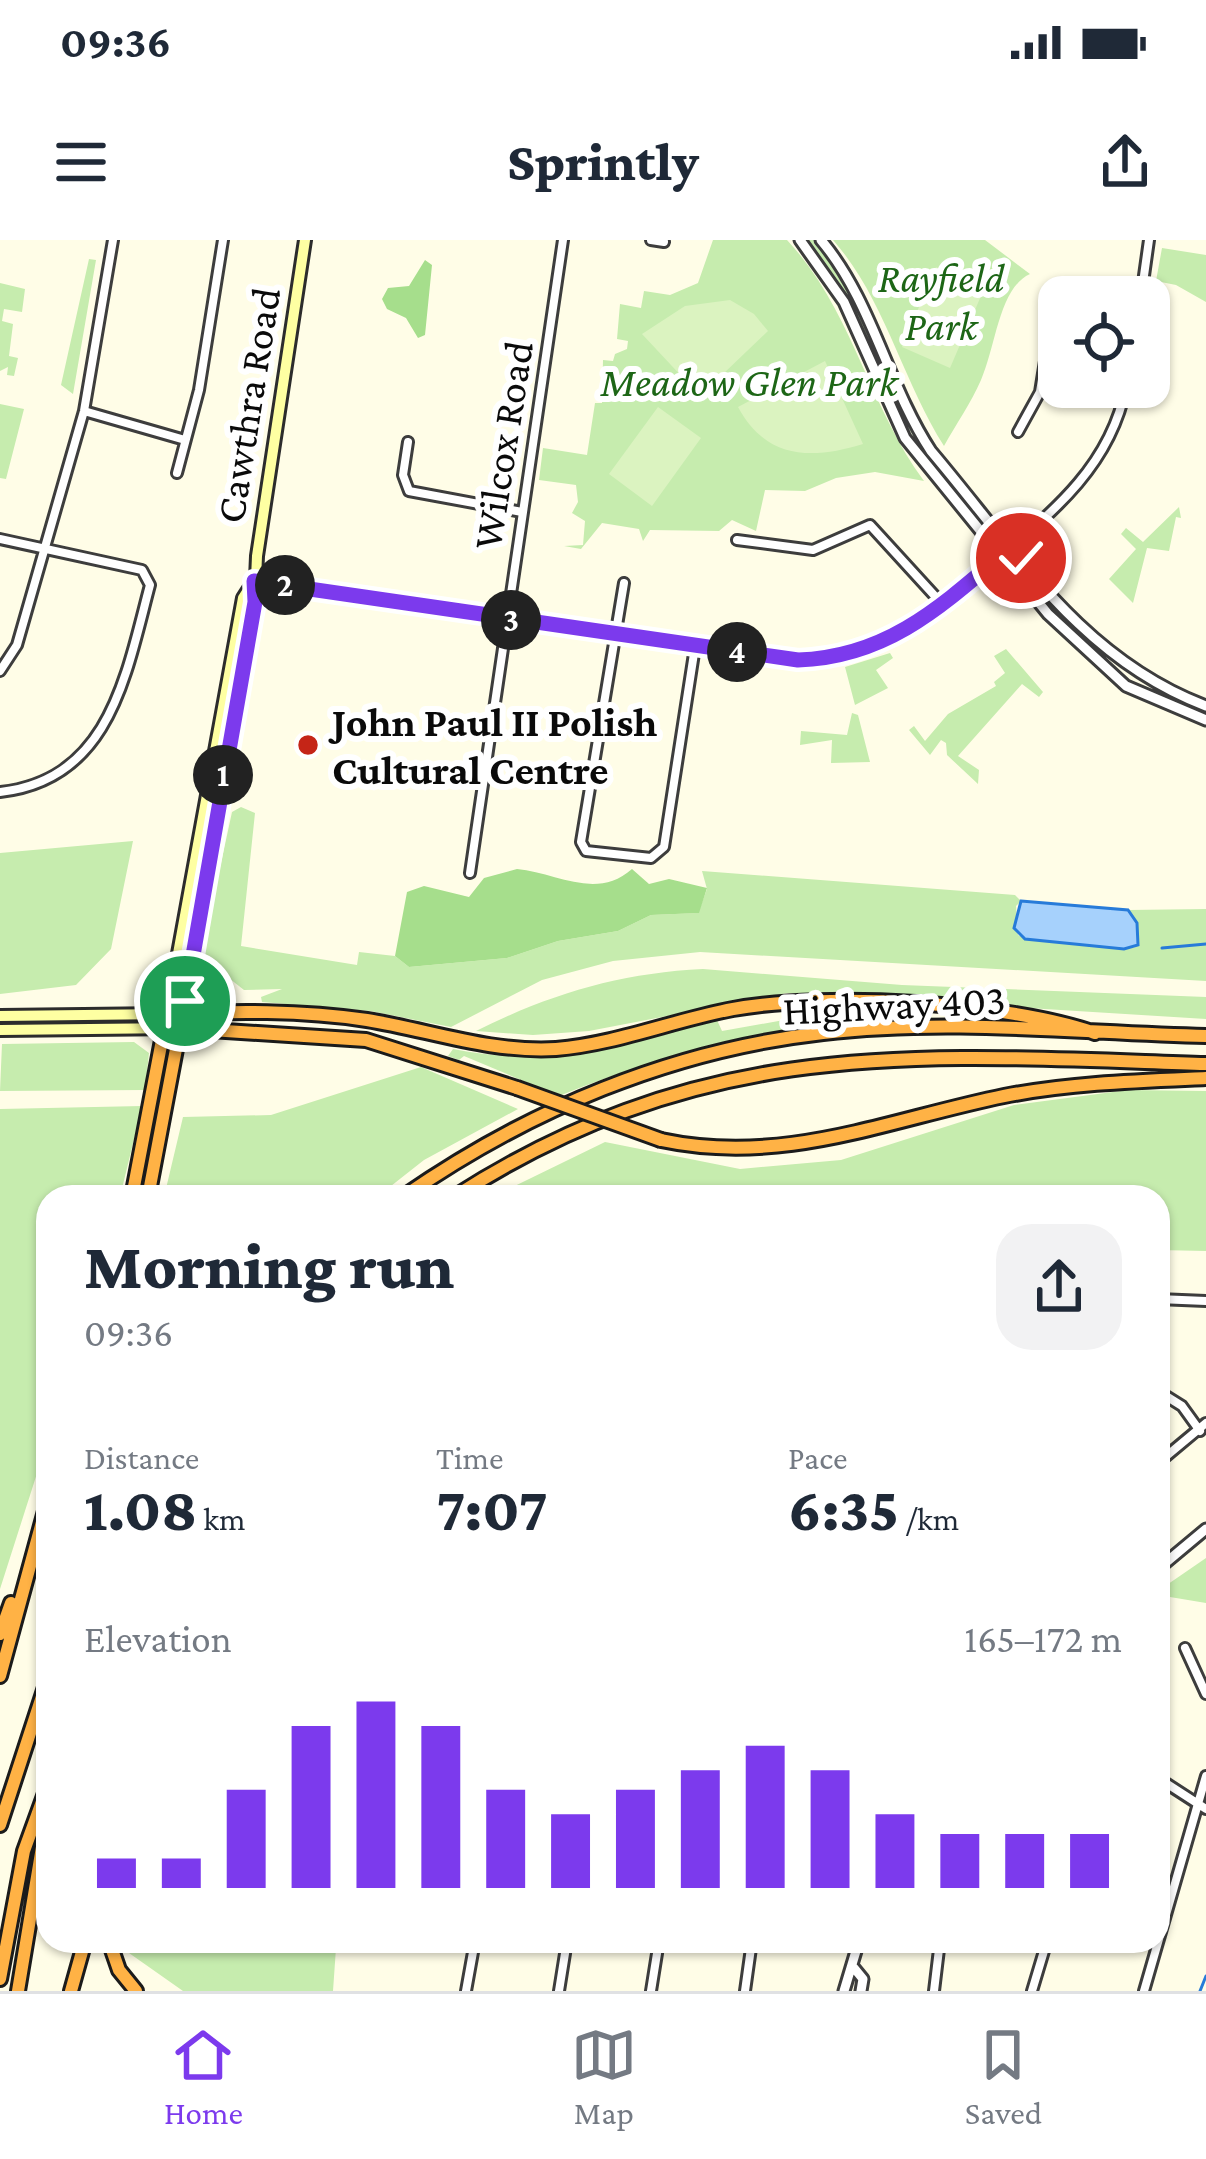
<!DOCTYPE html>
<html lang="en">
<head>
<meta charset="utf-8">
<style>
	:root { --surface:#fff; --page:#f2f2f3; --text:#1f2937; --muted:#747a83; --line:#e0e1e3; --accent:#7c3aed }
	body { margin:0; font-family:"Crimson Pro",serif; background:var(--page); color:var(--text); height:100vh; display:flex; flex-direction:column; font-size:45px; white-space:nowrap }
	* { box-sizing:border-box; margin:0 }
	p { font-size:39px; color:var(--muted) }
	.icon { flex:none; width:66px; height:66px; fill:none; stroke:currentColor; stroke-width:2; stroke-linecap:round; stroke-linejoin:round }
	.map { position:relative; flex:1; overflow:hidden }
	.panel { position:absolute; left:36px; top:945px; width:1134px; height:768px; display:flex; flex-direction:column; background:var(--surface); border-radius:36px; box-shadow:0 3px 9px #0004 }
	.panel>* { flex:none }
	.controls { position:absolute; left:1038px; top:36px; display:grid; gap:24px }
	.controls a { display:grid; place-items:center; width:132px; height:132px; border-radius:24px; background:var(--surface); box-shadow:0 3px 9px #0004; font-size:60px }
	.pin { position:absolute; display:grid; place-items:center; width:102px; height:102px; color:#fff; margin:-51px; border:6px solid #fff; border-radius:50%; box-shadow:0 3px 12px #0007 }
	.km { position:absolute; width:60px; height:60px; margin:-30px; border-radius:50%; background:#222; color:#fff; font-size:33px; line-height:60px; text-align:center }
	.round { display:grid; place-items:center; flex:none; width:126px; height:126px; border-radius:36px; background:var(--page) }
	.overview { display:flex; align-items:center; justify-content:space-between; height:204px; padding:0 48px }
	h1 { font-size:66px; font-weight:800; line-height:90px }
	.figures { display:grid; grid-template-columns:repeat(3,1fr); gap:18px; height:204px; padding:12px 48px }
	.figures div { display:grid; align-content:center }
	.figures b { font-size:60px; font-weight:800 }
	.figures small { font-size:33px; font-weight:400 }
	.figures p { font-size:33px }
	.chart { height:336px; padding:24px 48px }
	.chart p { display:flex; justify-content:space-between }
	.chart svg { width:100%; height:216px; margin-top:12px; stroke:var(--accent); stroke-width:6 }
	.status { display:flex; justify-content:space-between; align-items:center; height:84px; padding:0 60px; background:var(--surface); direction:ltr }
	.status svg { height:33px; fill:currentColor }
	header { display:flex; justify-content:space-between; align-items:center; height:156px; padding:0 48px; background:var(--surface); font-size:54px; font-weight:800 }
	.tabs { display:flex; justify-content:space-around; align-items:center; height:168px; border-top:3px solid var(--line); background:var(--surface); font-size:33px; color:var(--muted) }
	.tabs a { display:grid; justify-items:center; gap:6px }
	.tabs .active { color:var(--accent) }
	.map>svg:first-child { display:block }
	.green { fill:#c6ecae }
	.forest { fill:#a6de8c }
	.pitch { fill:#dbf3c0 }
	.water { fill:#a6d1fc; stroke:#277bd9; stroke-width:3 }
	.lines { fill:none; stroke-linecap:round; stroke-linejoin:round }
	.stream { stroke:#277bd9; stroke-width:3 }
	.minor-casing { stroke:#3d3d3d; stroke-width:14 }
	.tertiary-casing { stroke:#3d3d3d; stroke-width:15 }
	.secondary-casing { stroke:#2c2c2c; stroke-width:16 }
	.motorway-casing { stroke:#1b1b1b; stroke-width:18 }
	.minor { stroke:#fff; stroke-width:8 }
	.tertiary { stroke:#fff; stroke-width:9 }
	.secondary { stroke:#feffa2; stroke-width:10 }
	.motorway { stroke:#ffb245; stroke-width:12 }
	.motorway-bridge-casing { stroke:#1b1b1b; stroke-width:18; stroke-linecap:butt }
	.motorway-bridge { stroke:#ffb245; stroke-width:12 }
	.route-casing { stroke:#fff; stroke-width:24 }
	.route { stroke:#7c3aed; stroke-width:15 }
	.poi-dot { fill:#c52517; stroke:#fff; stroke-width:4.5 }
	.labels { text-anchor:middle; stroke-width:12; stroke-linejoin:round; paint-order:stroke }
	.park-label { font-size:42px; font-style:italic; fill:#1d6616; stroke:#fff }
	.street-label { font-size:42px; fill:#0a0a0a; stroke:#fff }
	.poi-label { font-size:42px; font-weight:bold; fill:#0a0a0a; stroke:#fff; text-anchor:start }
</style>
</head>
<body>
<div class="status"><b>09:36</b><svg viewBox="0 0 49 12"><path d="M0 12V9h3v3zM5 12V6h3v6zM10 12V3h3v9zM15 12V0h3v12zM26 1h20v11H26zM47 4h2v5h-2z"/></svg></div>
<header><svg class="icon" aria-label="menu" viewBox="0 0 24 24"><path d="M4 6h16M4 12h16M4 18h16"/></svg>Sprintly<svg class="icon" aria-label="share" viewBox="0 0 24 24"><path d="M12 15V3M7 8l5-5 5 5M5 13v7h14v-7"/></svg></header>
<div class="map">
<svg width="1206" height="1751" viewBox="0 0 1206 1751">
	<rect width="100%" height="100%" fill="#fffde7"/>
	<path class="green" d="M713,0h74c65,69 81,165 137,241l-49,-9 -39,6 -31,13 -40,-1 -9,41 -24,-11 -13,11 -69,-1 -7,11 -4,-12 -37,-6 -21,26 -17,-3 19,-1 2,-24 -13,-8 6,-11 -2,-17 -37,-5 4,-32 44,7 8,-52h7l1,-43 10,1 2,-7 12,-5 1,-8 -11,-2 3,-35 21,4 3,-17 26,4 28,-12z
		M806,0h9l42,62 47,108 47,72c-72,-67 -78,-171 -145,-242z
		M833,0h152l45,34c-31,14 -34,72 -49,106 -10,23 -25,44 -37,66 -42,-66 -59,-147 -111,-206z
		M1162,8l44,7v47l-30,-17 -20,-4z
		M89,19l7,1 -23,134 -12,-9z
		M0,43l25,6 -3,23 -18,-3 -2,12 11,3 -4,32 9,2 -4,18 -7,-1 1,-8 -8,4z
		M0,164l24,5 -18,70 -6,-1z
		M1179,267l2,11 -5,-1 -7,34 -22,-3 -14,55 -24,-24 27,-30 -15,-15 5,-6 17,14z
		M1006,409l37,43 -4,5 -17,-13 -64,72 21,14 -1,14 -31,-29 -1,-12 -5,-3 -11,15 -21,-25 5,-4 11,15 23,-27 48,-28 -2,-4 11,-9 -11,-17z
		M890,413l3,5 -17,12 12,18 -33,17 -10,-38z
		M852,473l6,2 12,47 -39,1 1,-23 -32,5 1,-14 46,4z
		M241,567l14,6 -14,133 116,19 2,-13 36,4 14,11 98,-9 51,-17 60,-10 33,-16 47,-2 9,-24 -5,-18 313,24 6,6 -5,5 2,29 6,3 100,11 12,-2 -8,-37 78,-1v72l-506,-29 -87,9 -71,19 -91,47 -81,-16 -108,-9 -1,-5 21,-8 -38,1 -43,-34 31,-144z
		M133,601l-22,108 -35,36 -76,9v-141z
		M703,729l199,16 304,12v22l-419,-26 -198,38 -56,4 -57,-4c74,-37 144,-58 227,-62z
		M797,769l140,9c-133,-2 -255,29 -378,78l-95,-40 -5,4 -11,-4 5,-7c105,20 164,-2 264,-29l5,11 73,-13z
		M134,802l15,11 -4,37 -145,1 2,-47z
		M421,827l97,42 -94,51 -47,37h-213l19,-80 88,-2z
		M1128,850l78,1v160l-48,-1v-53h-666l113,-55 135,27 101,-9 173,-55z
		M142,866l-22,91h-72v242l-48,150v-480z
		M1206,1318v45l-48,-8v-4z
		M130,1701h230l-24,7 -3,43h-150l-54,-38z"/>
	<path class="forest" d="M425,20l7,5 -7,70 -7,3 -12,-20 -19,-9 -5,-10 6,-11 21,-2z
		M517,629c38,3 79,32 115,0l17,15 20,-5 38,9 -8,25 -48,2 -33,16 -60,10 -51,17 -98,9 -14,-11 12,-64 17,-6 45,11 15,-19z"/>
	<path class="pitch" d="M936,27l48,22 -34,79 -48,-21z
		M730,60l24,14 14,17 -68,65 -58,-62 43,-28z
		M825,121l38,83c-52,16 -97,15 -125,-37z
		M658,167l43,31 -49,68 -43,-32z"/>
	<path class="water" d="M1021,661l107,9 9,13 1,22 -14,4 -99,-10 -11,-11z"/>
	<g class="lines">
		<path class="stream" d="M1162,708l44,-4
			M1200,1751l6,-15"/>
		<g class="minor-casing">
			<path id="minor" d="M651,0l13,2
				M1141,57l8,-57
				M84,171l101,29
				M1018,192l22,-40 10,-62 9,-14
				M408,202l-5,33 6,16 113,21
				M177,233l22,-83 24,-150
				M0,299l142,31 8,15c-24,90 -40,195 -150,207
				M737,300l76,10 57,-25 74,81
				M255,341l518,78c36,1 75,0 110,-15 41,-18 70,-49 104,-77 61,-51 123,-98 139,-180
				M624,343l-43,259 5,9 65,7 13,-11 31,-200
				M0,431l17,-26 67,-234 29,-171
				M470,633l93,-633
				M1158,1059l48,2
				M1158,1151l24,15 18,25
				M1158,1223l48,-40
				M1185,1408l21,46
				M1158,1538l48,31
				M466,1751l9,-50
				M559,1751l8,-50
				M651,1751l8,-50
				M745,1751l7,-50
				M934,1751l6,-50
				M1032,1751l15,-50
				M1144,1751l62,-215"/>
		</g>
		<g class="tertiary-casing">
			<path id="tertiary" d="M800,0l44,62 61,136 143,176 78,72 80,34
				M821,0c52,62 66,144 110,211 84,99 150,208 275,255
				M1158,1329l48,-40
				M854,1728l9,11 -2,12
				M844,1751l15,-50"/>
		</g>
		<g class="secondary-casing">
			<path id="secondary" d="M0,776l167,-2 76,-416 9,-14
				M0,790l180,-2 75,-426 2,-46 48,-316"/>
		</g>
		<g class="motorway-casing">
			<path id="motorway" d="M661,900c122,26 226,-20 343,-44 67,-13 134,-15 202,-18
				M132,957l35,-183c66,-3 134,-4 200,6 62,10 124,33 189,29 60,-5 118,-29 177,-40 93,-17 273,-7 362,24
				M148,957l32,-169 186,12 151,48
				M403,957c125,-87 268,-147 420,-164 126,-15 257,0 383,3
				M454,957c254,-163 467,-142 752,-133
				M0,1394l11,-31
				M0,1436l48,-176
				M0,1585l48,-147
				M109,1701l10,29 17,21
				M0,1739l24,-128 24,-66
				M18,1751l30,-180
				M71,1751l14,-50"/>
		</g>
		<use href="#minor" class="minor"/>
		<use href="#tertiary" class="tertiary"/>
		<use href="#secondary" class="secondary"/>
		<use href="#motorway" class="motorway"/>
		<g class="motorway-bridge-casing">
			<path id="motorway-bridge" d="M517,848l144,52"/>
		</g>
		<use href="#motorway-bridge" class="motorway-bridge"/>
	</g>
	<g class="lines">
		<g class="route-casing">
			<path id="route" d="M185,761l70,-399 -1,-21 544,79c92,-3 147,-57 214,-114l9,12"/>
		</g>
		<use href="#route" class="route"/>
	</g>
	<circle class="poi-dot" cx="308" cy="505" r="12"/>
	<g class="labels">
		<g class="park-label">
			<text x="941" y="52">Rayfield<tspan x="941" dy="48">Park</tspan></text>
			<text x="749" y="156">Meadow Glen Park</text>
		</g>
		<g class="street-label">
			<text transform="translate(247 165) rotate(-81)" y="15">Cawthra Road</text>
			<text transform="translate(502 205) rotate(-81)" y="15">Wilcox Road</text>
			<text transform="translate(894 764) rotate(-3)" y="15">Highway 403</text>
		</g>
		<g class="poi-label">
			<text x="332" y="496">John Paul II Polish<tspan x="332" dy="48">Cultural Centre</tspan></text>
		</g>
	</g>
</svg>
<div class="controls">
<a><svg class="icon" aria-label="locate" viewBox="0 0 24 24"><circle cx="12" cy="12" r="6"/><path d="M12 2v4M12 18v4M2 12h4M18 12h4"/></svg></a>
</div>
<div class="pin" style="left:185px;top:761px;background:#1e9e55"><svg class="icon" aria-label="arrive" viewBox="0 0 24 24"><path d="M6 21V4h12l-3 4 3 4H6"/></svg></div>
<div class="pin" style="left:1021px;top:318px;background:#d93025"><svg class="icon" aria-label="check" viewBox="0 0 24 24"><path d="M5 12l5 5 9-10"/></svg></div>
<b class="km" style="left:223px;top:535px">1</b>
<b class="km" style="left:285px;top:345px">2</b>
<b class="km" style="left:511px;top:380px">3</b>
<b class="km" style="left:737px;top:412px">4</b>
<section class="panel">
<div class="overview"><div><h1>Morning run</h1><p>09:36</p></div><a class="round"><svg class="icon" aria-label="share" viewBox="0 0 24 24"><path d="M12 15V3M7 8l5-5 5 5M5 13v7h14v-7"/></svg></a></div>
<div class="figures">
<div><p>Distance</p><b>1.08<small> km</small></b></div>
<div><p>Time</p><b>7:07</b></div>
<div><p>Pace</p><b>6:35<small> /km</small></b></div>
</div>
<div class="chart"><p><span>Elevation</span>165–172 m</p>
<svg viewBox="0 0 160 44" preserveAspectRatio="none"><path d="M5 44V38M15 44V38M25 44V24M35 44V11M45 44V6M55 44V11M65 44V24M75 44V29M85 44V24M95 44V20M105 44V15M115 44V20M125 44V29M135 44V33M145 44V33M155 44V33"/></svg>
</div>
</section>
</div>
<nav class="tabs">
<a class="active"><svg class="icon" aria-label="home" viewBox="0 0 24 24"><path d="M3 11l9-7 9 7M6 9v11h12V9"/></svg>Home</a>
<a><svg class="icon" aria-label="map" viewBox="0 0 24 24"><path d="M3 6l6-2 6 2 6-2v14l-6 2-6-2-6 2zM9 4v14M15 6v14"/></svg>Map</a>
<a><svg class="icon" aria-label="saved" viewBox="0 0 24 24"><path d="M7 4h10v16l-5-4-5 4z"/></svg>Saved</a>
</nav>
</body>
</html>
